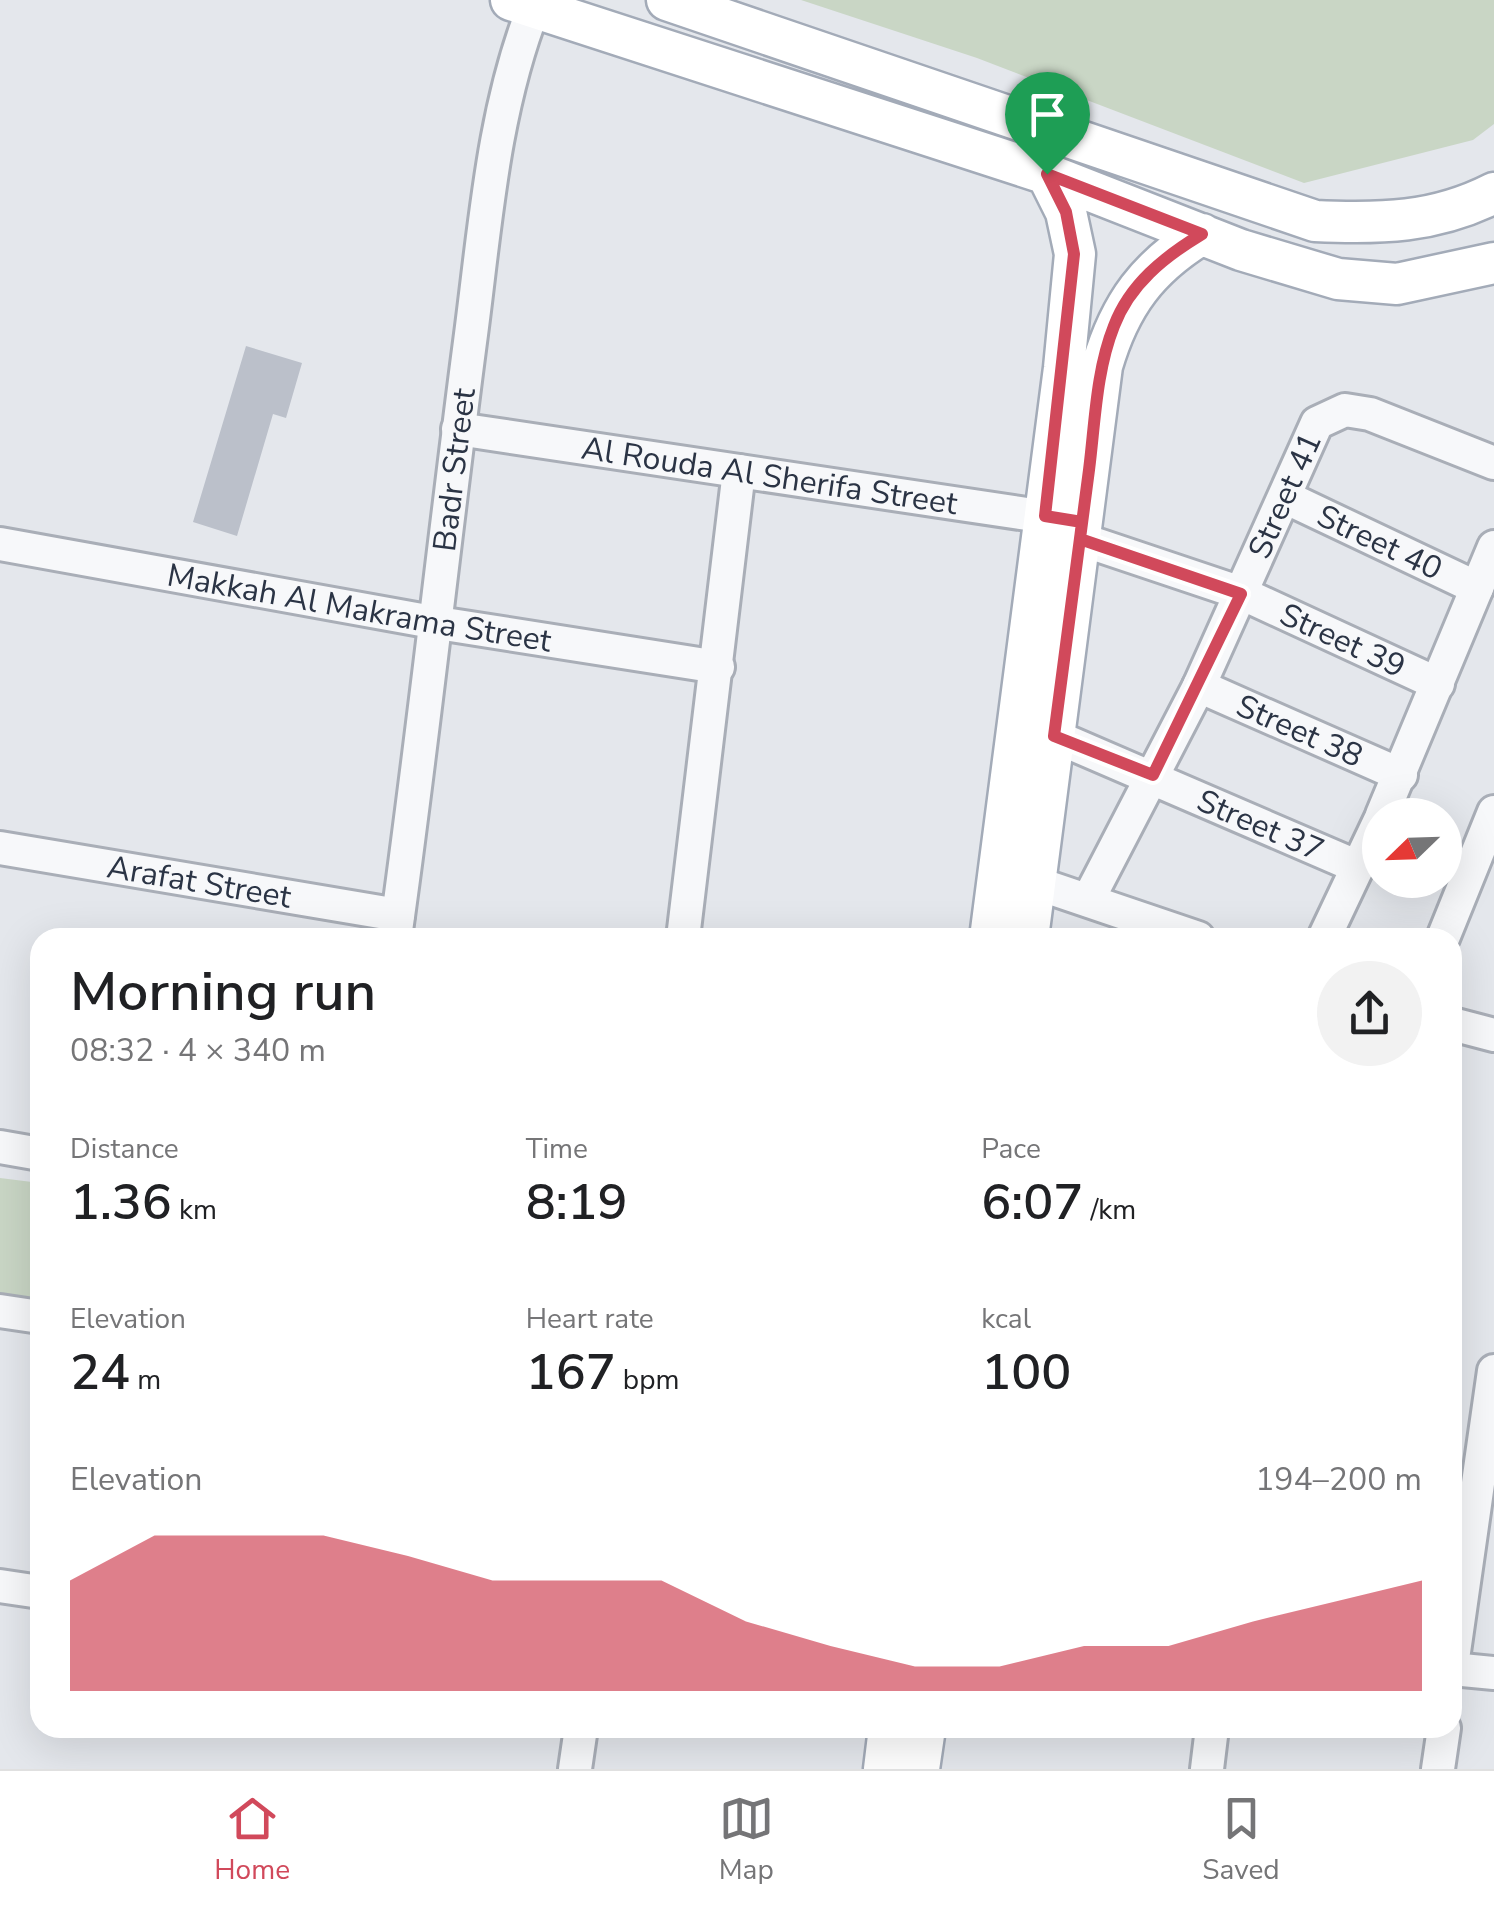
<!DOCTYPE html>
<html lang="en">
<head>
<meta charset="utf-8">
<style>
	:root { --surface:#fff; --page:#f2f2f2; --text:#202124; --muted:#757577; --line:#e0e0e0; --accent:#d1495b }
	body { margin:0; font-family:"Nunito Sans",sans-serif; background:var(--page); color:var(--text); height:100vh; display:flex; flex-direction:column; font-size:38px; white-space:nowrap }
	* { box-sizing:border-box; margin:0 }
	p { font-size:32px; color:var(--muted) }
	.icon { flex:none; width:55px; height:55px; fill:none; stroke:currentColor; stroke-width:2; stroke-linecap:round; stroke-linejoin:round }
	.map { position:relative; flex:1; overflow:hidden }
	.details { position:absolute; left:30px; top:928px; width:1432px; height:810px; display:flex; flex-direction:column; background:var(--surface); border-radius:30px; box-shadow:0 10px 40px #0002 }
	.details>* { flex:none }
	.needle { width:65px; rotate:247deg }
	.controls { position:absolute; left:1362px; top:798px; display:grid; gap:20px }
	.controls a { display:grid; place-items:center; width:100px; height:100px; border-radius:50%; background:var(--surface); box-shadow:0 10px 40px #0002; font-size:50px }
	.pin { position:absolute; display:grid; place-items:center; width:85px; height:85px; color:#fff; margin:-102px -42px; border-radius:50% 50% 50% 0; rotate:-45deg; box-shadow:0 0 10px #0007 }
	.pin .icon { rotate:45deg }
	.round { display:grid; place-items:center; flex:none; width:105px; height:105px; border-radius:52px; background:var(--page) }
	.summary { display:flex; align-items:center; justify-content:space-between; height:170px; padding:0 40px }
	h1 { font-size:55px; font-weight:600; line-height:75px }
	.figures { display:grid; grid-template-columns:repeat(3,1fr); gap:15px; height:170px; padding:10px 40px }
	.figures div { display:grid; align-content:center }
	.figures b { font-size:50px; font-weight:600 }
	.figures small { font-size:28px; font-weight:400 }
	.figures p { font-size:28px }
	.chart { height:280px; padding:20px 40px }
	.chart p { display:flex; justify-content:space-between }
	.chart svg { width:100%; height:180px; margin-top:10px; fill:var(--accent); opacity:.7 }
	.dock { display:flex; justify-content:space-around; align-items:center; height:140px; border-top:2px solid var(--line); background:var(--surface); font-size:28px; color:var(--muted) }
	.dock a { display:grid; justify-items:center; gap:5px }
	.dock .on { color:var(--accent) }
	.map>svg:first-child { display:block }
	.green { fill:#c9d6c5 }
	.building { fill:#bbc0ca }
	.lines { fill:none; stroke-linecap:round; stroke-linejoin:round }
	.minor-casing { stroke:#a9aeb7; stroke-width:38 }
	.major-casing { stroke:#a3abb8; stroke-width:45 }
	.minor { stroke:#f7f8fa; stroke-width:32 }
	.major { stroke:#fff; stroke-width:40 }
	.route-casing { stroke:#fff; stroke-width:20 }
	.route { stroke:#d1495b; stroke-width:12 }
	.labels { text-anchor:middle; stroke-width:10; stroke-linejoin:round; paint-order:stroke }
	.street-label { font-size:32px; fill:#2b3445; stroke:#f4f6f9 }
</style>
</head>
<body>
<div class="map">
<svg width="1494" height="1769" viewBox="0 0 1494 1769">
	<rect width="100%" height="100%" fill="#e4e7ec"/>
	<path class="green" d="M801,0h693v124l-21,16 -169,43 -327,-125z
		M0,1178l40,5v116l-40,-5z"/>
	<path class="building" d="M246,346l56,17 -16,55 -13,-4 -36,122 -44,-14z"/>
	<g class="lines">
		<g class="minor-casing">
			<g id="minor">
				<path id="s1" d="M458,429l609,91"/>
				<path id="s2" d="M1285,497l192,91"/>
				<path id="s3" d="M1080,539l161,54 197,91"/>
				<path id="s4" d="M0,544l438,79 280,44"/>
				<path id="s5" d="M1199,686l202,89"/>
				<path id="s6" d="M1054,736l304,131"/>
				<path d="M1382,815l112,-268"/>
				<path id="s7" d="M0,848l398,67"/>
				<path d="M1012,875l186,63"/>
				<path id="s8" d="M1088,900l111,-214 118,-263 28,-13 25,4 124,49"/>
				<path id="s9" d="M395,938c28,-199 49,-398 75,-596 15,-112 22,-229 64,-335"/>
				<path d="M683,938l56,-467"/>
				<path d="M1324,938l56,-118"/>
				<path d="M1443,938l51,-126"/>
				<path d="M1452,1024l42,11"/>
				<path d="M0,1147l40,7"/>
				<path d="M0,1311l40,6"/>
				<path d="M0,1586l40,6"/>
				<path d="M1452,1666l42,-295"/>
				<path d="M1452,1669l42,4"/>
				<path d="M575,1769l6,-41"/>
				<path d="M1207,1769l5,-41"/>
				<path d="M1438,1769l6,-41"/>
			</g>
		</g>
		<g class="major-casing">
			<path id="major" d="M511,0l536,174 194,76 97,29 59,5 97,-21
				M667,0l648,221c65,3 120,2 179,-28
				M990,938l74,-570 11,-114 -9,-42 -19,-38
				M1028,938l74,-572c18,-62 46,-99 100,-132
				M884,1769l5,-41
				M919,1769l6,-41"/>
		</g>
		<use href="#minor" class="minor"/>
		<use href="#major" class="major"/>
	</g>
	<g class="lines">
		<g class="route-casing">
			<path id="route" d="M1047,174l19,38 8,42 -29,262 37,6 -2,17 161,55 -88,181 -99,-39c12,-89 23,-178 35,-266 6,-47 7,-99 25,-144 16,-42 50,-69 88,-92l-155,-60"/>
		</g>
		<use href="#route" class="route"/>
	</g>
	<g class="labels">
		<g class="street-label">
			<text dy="11" stroke="none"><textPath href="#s9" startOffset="472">Badr Street</textPath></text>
			<text dy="11" stroke="none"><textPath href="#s1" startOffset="315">Al Rouda Al Sherifa Street</textPath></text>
			<text dy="11" stroke="none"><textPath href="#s8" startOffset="450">Street 41</textPath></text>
			<text dy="11" stroke="none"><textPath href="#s2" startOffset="105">Street 40</textPath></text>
			<text dy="11" stroke="none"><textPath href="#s4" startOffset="365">Makkah Al Makrama Street</textPath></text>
			<text dy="11" stroke="none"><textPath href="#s3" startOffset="282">Street 39</textPath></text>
			<text dy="11" stroke="none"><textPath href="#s5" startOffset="110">Street 38</textPath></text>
			<text dy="11" stroke="none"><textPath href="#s6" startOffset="225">Street 37</textPath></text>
			<text dy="11" stroke="none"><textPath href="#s7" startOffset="202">Arafat Street</textPath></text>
		</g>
	</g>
</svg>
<div class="controls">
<a><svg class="needle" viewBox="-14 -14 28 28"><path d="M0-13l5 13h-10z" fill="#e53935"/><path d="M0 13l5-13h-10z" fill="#757577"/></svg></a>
</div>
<div class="pin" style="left:1047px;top:174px;background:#1e9e55"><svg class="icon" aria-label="arrive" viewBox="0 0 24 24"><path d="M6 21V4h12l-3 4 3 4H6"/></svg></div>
<section class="details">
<div class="summary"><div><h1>Morning run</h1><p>08:32 · 4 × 340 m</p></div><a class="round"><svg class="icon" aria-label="share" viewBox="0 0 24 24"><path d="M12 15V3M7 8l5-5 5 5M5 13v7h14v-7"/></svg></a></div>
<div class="figures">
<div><p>Distance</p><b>1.36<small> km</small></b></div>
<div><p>Time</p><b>8:19</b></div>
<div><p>Pace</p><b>6:07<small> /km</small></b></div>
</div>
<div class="figures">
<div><p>Elevation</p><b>24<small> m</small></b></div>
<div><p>Heart rate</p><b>167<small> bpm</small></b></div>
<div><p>kcal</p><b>100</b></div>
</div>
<div class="chart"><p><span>Elevation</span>194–200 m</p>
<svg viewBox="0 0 160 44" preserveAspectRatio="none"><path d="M0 44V17L10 6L20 6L30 6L40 11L50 17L60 17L70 17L80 27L90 33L100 38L110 38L120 33L130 33L140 27L150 22L160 17V44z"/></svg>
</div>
</section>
</div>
<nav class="dock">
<a class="on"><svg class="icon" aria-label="home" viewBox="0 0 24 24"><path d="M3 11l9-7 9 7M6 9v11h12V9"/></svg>Home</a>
<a><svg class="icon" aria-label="map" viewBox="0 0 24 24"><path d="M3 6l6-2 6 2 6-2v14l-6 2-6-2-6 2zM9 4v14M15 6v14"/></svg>Map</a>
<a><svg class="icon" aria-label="saved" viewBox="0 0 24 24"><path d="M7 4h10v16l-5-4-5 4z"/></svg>Saved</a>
</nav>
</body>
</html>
